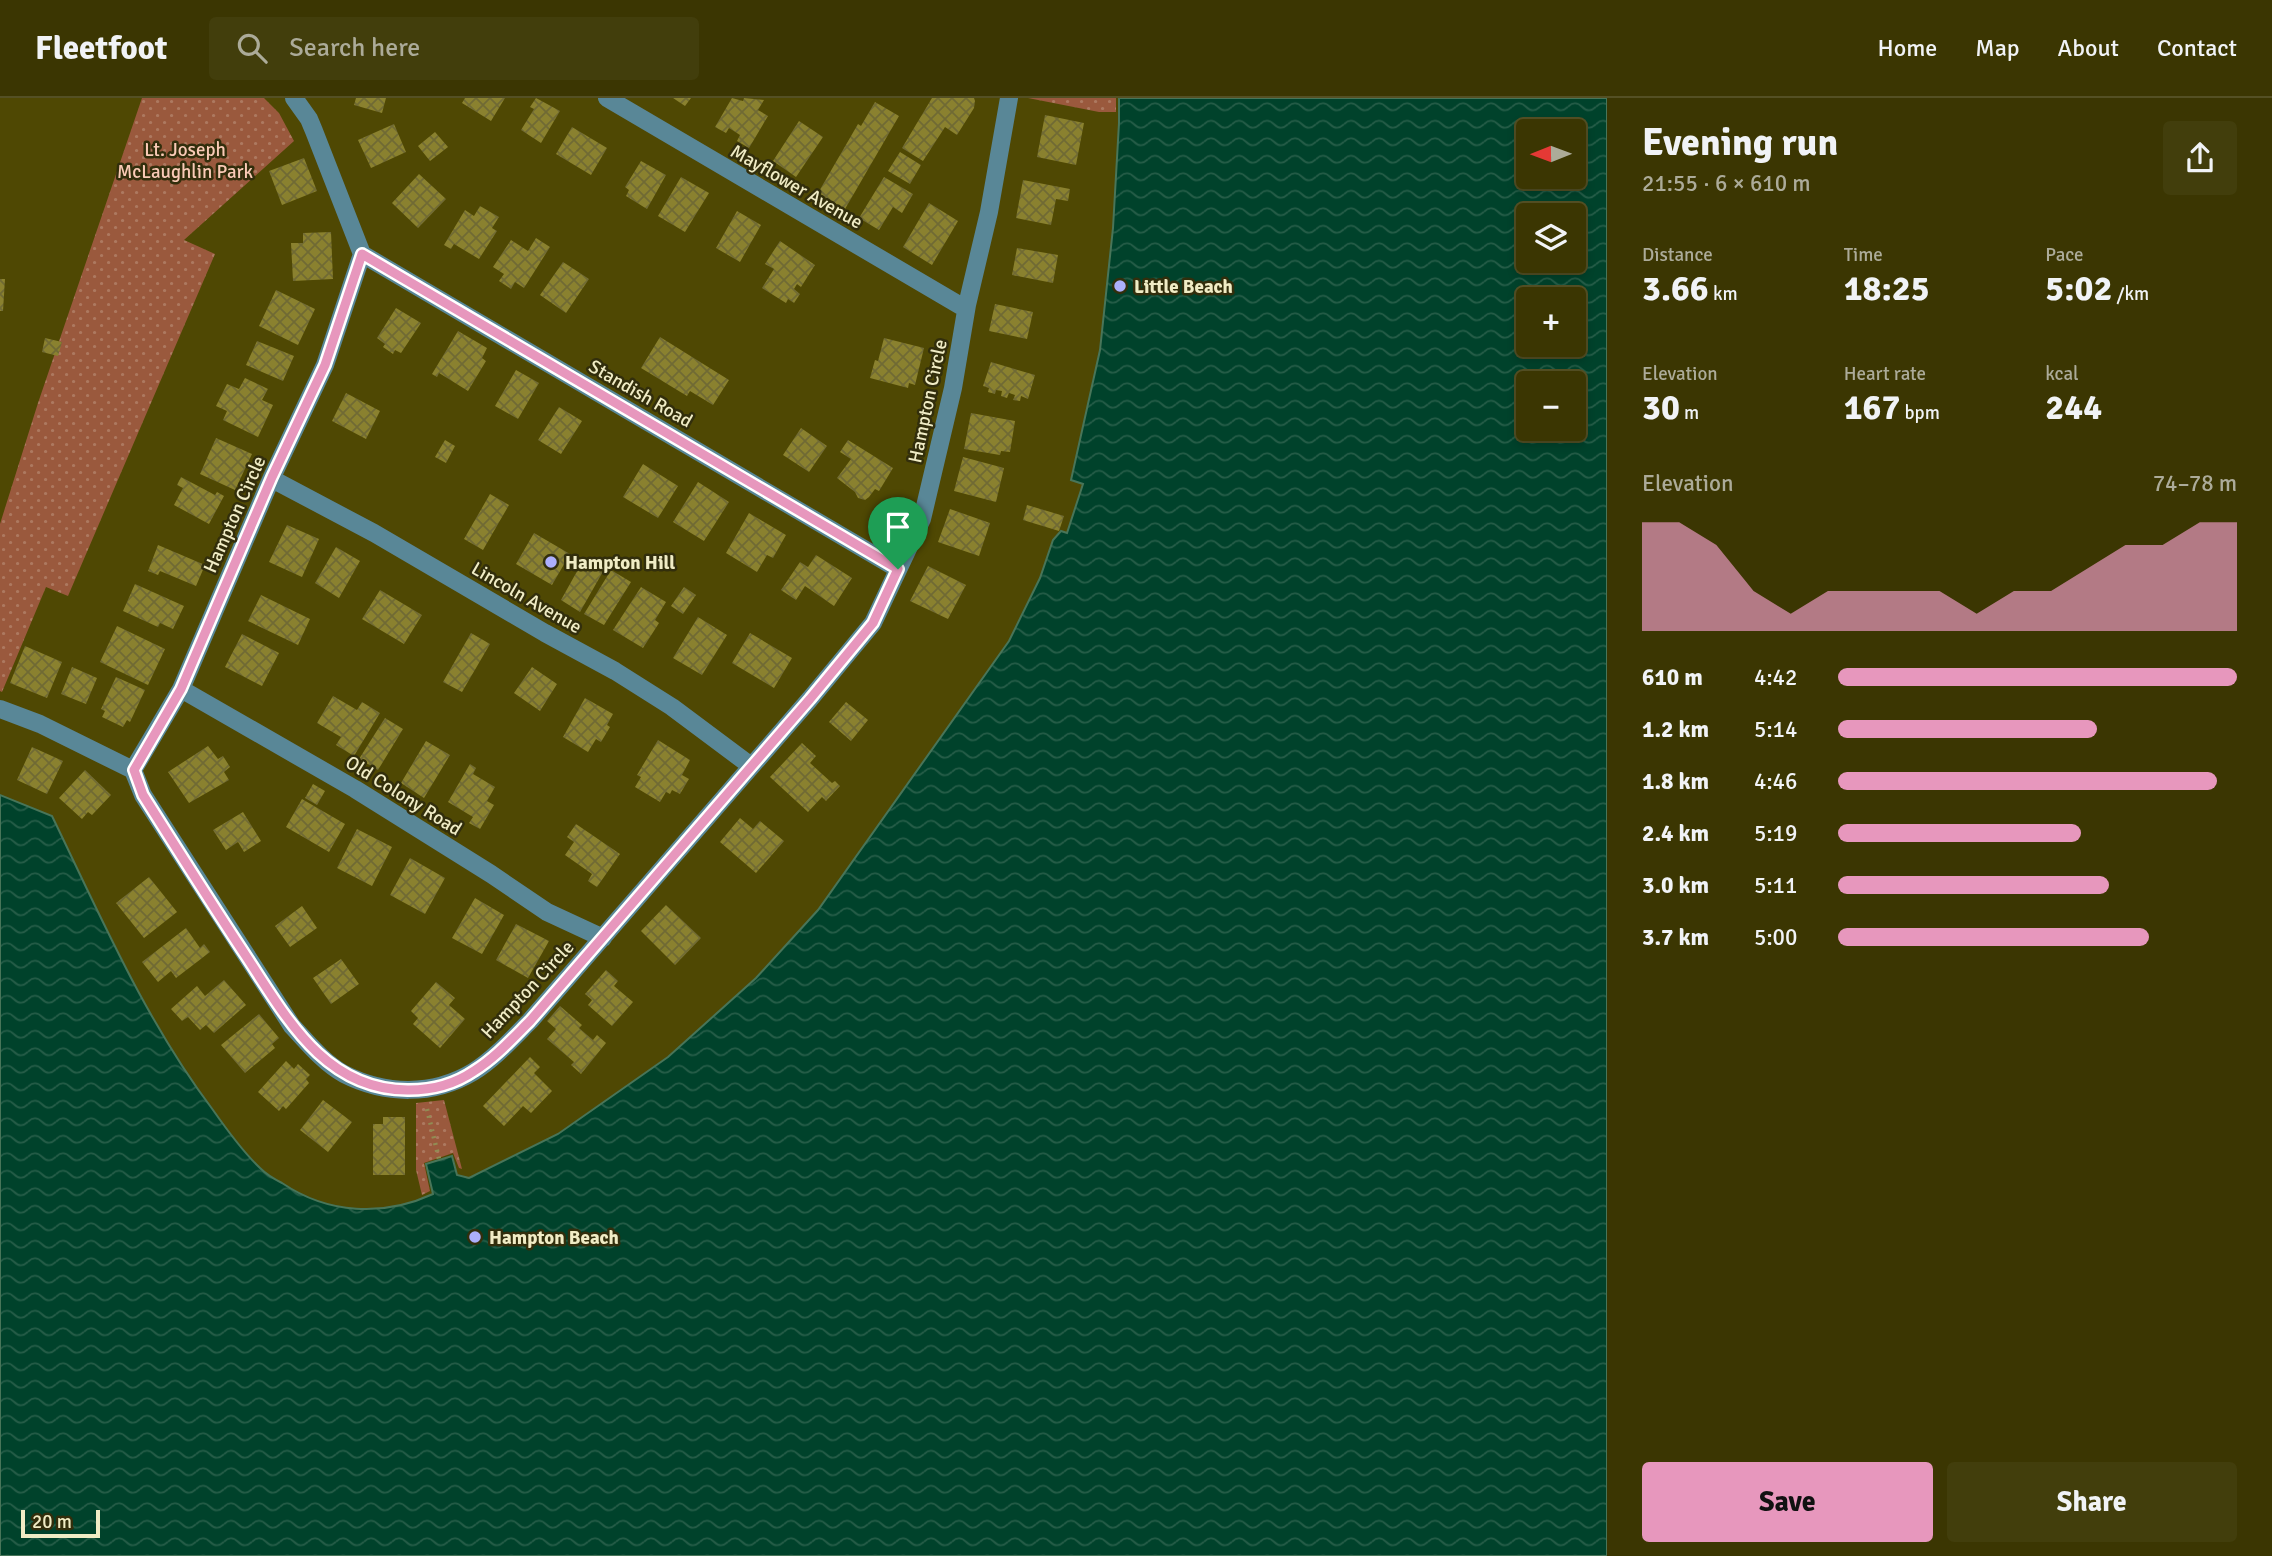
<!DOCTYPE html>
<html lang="en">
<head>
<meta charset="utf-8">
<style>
	:root { --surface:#3b3602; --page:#423e0c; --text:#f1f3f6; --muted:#acab99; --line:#545024; --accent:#e797bd }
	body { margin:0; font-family:Signika,sans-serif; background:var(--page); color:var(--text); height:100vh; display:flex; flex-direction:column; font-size:26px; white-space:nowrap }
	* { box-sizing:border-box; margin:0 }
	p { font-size:23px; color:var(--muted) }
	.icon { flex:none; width:38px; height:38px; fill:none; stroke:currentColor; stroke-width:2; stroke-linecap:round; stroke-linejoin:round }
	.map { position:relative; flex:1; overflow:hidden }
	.drawer { display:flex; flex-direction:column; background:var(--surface); width:665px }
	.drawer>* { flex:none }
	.needle { width:46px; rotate:269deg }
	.fabs { position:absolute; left:1516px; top:21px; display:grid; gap:14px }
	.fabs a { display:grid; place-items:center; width:70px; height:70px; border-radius:7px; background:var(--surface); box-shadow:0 4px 10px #0003,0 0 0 2px var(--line); font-size:35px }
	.scale { position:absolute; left:21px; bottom:18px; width:79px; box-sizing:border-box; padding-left:7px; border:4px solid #f0ecc5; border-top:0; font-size:19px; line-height:24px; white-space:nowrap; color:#f0ecc5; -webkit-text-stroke:5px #322e0c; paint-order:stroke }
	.pin { position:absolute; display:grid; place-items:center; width:60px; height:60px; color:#fff; margin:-72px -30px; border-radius:50% 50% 50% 0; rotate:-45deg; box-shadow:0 0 7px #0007 }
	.pin .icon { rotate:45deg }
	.round { display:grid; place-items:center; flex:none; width:74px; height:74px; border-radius:7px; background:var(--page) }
	.summary { display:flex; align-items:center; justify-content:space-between; height:119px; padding:0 35px }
	h1 { font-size:38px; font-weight:700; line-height:52px }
	.stats { display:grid; grid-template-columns:repeat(3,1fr); gap:10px; height:119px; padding:7px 35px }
	.stats div { display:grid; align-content:center }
	.stats b { font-size:35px; font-weight:700 }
	.stats small { font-size:19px; font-weight:400 }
	.stats p { font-size:19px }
	.chart { height:196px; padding:14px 35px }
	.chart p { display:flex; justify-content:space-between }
	.chart svg { width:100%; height:126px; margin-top:7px; fill:var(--accent); opacity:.7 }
	.cta { display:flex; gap:14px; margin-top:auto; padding:14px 35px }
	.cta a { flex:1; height:80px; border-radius:7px; background:var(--accent); color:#111; font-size:28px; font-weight:700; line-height:80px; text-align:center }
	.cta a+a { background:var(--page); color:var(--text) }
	ul { padding:0 35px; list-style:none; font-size:23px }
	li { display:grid; grid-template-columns:112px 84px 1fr; align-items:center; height:52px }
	li i { height:18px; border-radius:9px; background:var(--accent) }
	header { display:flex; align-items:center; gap:42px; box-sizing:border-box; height:98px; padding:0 35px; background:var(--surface); border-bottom:2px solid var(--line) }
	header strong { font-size:33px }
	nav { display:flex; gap:38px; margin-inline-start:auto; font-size:24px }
	.search { width:490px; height:63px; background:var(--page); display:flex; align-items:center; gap:18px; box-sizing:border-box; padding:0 24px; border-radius:7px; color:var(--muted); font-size:26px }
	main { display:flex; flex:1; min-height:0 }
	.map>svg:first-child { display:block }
	.park { fill:url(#park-dots) }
	.water { fill:url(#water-waves); stroke:#487559; stroke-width:2; fill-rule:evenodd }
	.building { fill:url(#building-cross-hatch) }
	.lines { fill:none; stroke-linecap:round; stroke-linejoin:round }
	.path { stroke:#928c54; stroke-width:4.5; stroke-dasharray:2 5; stroke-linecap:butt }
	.minor { stroke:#598797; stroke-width:18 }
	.route-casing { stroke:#fff; stroke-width:14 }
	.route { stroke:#e797bd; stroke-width:9 }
	.poi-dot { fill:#adaffb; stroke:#322e0c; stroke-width:2.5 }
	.labels { text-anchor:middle; stroke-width:5; stroke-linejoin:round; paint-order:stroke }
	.park-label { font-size:19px; fill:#facab6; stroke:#322e0c }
	.street-label { font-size:19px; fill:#f0ecc5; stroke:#322e0c }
	.poi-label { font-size:19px; font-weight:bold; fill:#f0ecc5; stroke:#322e0c; text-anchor:start }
</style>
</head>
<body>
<header>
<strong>Fleetfoot</strong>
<div class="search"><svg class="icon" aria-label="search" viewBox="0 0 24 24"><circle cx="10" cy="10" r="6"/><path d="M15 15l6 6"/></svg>Search here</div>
<nav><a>Home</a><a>Map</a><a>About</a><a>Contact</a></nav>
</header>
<main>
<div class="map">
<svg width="1607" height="1458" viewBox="0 0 1607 1458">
	<defs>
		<pattern id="park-dots" width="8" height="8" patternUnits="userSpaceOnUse" patternTransform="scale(1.75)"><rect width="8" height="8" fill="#9a593d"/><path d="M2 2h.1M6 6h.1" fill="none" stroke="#ad7960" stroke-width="1.8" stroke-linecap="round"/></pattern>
		<pattern id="water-waves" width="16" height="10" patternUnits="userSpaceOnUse" patternTransform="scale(1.75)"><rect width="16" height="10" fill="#00422b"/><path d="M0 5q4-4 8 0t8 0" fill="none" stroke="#265d48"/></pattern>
		<pattern id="building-cross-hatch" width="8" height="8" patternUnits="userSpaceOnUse" patternTransform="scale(1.75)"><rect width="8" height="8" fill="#8a812f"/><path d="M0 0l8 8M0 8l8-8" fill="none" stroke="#706a34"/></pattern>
	</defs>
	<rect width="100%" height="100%" fill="#4f4803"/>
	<path class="park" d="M142,0h122l15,15 15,28 -110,99 31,14 -147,342 -22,-9 -44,105 -2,-1v-167l38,-121z
		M1028,0h88v14h-17z
		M444,1002l18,69 -3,-1 -6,-15 -29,10 6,28 -8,4 -6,-25v-67z"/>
	<path class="water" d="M1119,0h488v1458h-1607v-761l52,21c49,101 93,204 161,294 14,20 29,41 47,58 6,6 14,11 22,15 46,31 101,34 151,11l-7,-30 26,-8 5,19 12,3 89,-44 110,-77 88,-79 62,-68 191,-269 31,-63 13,-38 8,-9 6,2 16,-49 -12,-4 29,-130 13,-122 6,-105zM1528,33h45v46h-45zM1528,117h45v46h-45zM1528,201h45v46h-45zM1528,285h45v46h-45z"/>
	<path class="building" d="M356,0h30l-4,15 -28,-8z
		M465,0h40l-14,23 -29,-18z
		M536,0l24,13 -19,32 -20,-13 13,-21 -4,-2z
		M673,0h18l-6,8z
		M732,0l11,3 1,-3 20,2 -6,10 10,6 -19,32 -12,-7 3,-6 -11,-7 -3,5 -11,-6z
		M932,0h42l1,3 -1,7 -17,27 -12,-8 -22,34 -21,-13z
		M875,4l24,14 -54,93 -27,-16 40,-69 3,2z
		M1045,17l39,8 -8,42 -39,-8z
		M799,23l24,16 -27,40 -23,-16z
		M394,26l12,28 -35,16 -13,-28z
		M572,29l35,21 -16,27 -35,-21z
		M435,34l13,15 -18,14 -12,-15z
		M900,54l21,13 -11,19 -22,-13z
		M304,60l13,33 -35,14 -13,-34z
		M641,63l25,14 -19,34 -21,-13 3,-6 -4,-3z
		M419,76l27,25 -28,29 -26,-25z
		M681,79l28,16 -24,39 -27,-16z
		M884,79l29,17 -11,19 -9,-6 -14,23 -20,-12z
		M1023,82l47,9 -2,12 -12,-2 -5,26 -35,-7z
		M929,105l29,18 -26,44 -29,-18z
		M480,108l19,11 -7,11 5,3 -18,28 -25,-15 -3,5 -7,-4 21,-35 9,6z
		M737,113l24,14 -21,37 -24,-14z
		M331,134l2,47 -40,2 -2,-38h12v-10z
		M536,140l14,9 -26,41 -9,-6 -4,7 -12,-8 5,-7 -11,-7 18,-27 17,11z
		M780,143l35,24 -14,22 -4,-3 -3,5 6,5 -6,9 -6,-4 -2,4 -24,-15 12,-19 -9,-5z
		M1017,150l41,7 -5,28 -41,-8z
		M563,164l26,17 -23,34 -26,-18z
		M0,181h5l-2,32h-3z
		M276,192l39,19 -17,36 -39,-19z
		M995,206l38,8 -6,27 -38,-8z
		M396,210l25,15 -20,30 -6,-3 -2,4 -10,-7 2,-3 -8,-6z
		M458,233l29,17 -5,10 4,3 -18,30 -29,-18 -2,4 -5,-3z
		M660,239l69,43 -16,25 -23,-14 -3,5 -46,-28z
		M45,240l17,4 -4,14 -16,-4z
		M884,240l40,10 -9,37 -6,-2 -1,5 -38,-10 5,-18 3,1z
		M257,243l37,15 -11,25 -37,-16z
		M991,264l44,13 -7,24 -7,-3 -1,5 -7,-1 2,-5 -6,-2 -2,5 -6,-2 1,-5 -6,-1 -1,4 -7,-2 1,-4 -6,-2z
		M516,272l23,13 -21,36 -23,-13z
		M245,280l23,11 -6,11 11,5 -15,32 -35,-17 4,-9 -11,-5 11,-22 12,5z
		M346,295l34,18 -14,28 -34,-18z
		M559,309l23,14 -21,33 -23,-14z
		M971,315l44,8 -5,31 -9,-1 -1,4 -36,-6z
		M801,330l26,18 -18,26 -26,-17z
		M216,340l36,16 -17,36 -35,-16z
		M445,342l10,6 -9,17 -11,-6z
		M848,342l45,28 -14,23 -4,-2 -6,8 -4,3 -7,-2 -3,-6 -18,-14 14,-19 -11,-7z
		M963,359l41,11 -8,34 -42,-11z
		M643,366l35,22 -20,32 -35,-21z
		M181,379l34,18 2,-3 7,4 -15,28 -35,-19 9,-17 -6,-3z
		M698,384l31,20 -25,39 -31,-19z
		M490,396l19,11 -26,45 -19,-11z
		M1027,407l37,11 -5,15 -36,-11z
		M950,411l40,14 -11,33 -41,-14z
		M749,415l37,22 -13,23 -6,-3 -10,17 -31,-19z
		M287,427l32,14 -17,38 -33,-15z
		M534,435l36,21 -18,31 -36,-21z
		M158,447l47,20 -9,21 -36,-15 -2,4 -10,-4z
		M336,449l24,14 -21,37 -24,-15z
		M816,457l36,23 -18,28 -29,-20 -9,14 -15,-10 19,-28 8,5z
		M585,459l20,11 -25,44 -19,-12z
		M928,468l38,19 -18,34 -38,-18z
		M611,472l20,12 -27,43 -20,-11z
		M135,486l49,22 -11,23 -13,-6 -2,4 -35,-16z
		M641,489l25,15 -11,18 4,3 -16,25 -30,-18z
		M684,489l12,8 -13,19 -12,-8z
		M380,492l42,25 -18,29 -42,-25z
		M261,497l49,24 -12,26 -50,-24z
		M698,519l29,18 -25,40 -29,-17z
		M117,528l48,23 -17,36 -48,-23z
		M471,535l19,11 -28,48 -19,-10z
		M750,535l42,25 -18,30 -42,-25z
		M242,536l37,19 -17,33 -37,-19z
		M25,548l37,16 -15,36 -37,-15z
		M72,569l25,11 -11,26 -25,-10z
		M532,569l25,17 -17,27 -26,-18z
		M116,579l29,13 -15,32 -3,-2 -4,7 -21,-10 3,-6 -4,-2z
		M333,598l24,14 5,-8 18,11 -26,43 -18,-11 5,-8 -24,-14z
		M585,600l28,16 -6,11 3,2 -9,15 -5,-3 -8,13 -25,-15z
		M846,604l22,18 -17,21 -22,-19z
		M385,620l18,11 -25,41 -19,-11z
		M658,642l32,20 -8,15 7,4 -9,15 -8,-4 -2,4 -4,-2 -6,10 -25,-15 6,-10 -4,-2z
		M426,643l24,14 -26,43 -23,-15z
		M802,645l14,13 -6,7 22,20 3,-2 5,5 -14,15 -4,-4 -14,15 -38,-35z
		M208,648l10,13 5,-3 7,11 -6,5 5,8 -40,23 -21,-31z
		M32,649l31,14 -16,33 -30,-14z
		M470,666l6,4 -3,6 22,13 -8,14 7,4 -14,24 -11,-6 4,-6 -25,-15z
		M85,672l26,25 -19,20 -4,-3 -6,7 -23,-21z
		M313,686l12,7 -8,14 -12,-7z
		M302,701l43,25 -16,28 -43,-25z
		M243,714l18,29 -17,11 -6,-10 -12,8 -13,-20z
		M740,720l13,11 7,-8 24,20 -28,32 -36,-31z
		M576,726l44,30 -23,33 -9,-6 4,-7 -27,-19 9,-13 -7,-5z
		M357,731l35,18 -20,39 -35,-18z
		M410,760l35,20 -20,36 -35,-19z
		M149,779l28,35 -33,26 -28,-35z
		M475,800l29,17 -22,39 -30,-16z
		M666,807l35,33 -26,27 -34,-34z
		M302,808l15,22 -27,19 -15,-21z
		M516,826l33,17 -21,37 -32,-18z
		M186,830l14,20 4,-4 6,8 -34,26 -5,-7 -13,11 -16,-20z
		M341,861l18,25 -28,20 -18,-26z
		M606,872l12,11 -4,5 19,16 -21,24 -24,-21 4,-5 -7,-6z
		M224,882l22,25 -32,28 -8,-8 -6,5 -12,-13 -6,4 -11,-12 26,-23 8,10z
		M436,884l19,16 -6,7 16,14 -25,29 -27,-24 5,-6 -7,-7z
		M560,908l22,19 -3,3 14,12 4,-5 9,8 -25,31 -10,-9 3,-3 -27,-23 9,-10 -9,-8z
		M259,916l20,24 -7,6 3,4 -30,25 -24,-28z
		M530,959l10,10 -6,6 18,18 -21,22 -8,-7 -19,20 -21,-20z
		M286,963l8,8 4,-5 12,11 -4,4 3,4 -23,26 -3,-3 -4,5 -21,-19z
		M323,1002l29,22 -24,30 -28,-22z
		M383,1019h22v58h-32v-51h10z"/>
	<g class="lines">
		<path class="path" d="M427,1011l12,50"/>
		<path class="minor" d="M294,0l15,21 5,12 48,123 -37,111 -53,112 -91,212 -48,81 10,25 149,231c16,17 31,36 52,48 41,21 89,22 129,-2 21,-13 39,-33 57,-51l280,-322 63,-76 49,-104 31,-131 14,-83 22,-93 20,-114
			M607,0l359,211
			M362,156l536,315
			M272,381l102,54 171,100 70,38 57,36 79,59
			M181,591l174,100 136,85 56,38 56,26
			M0,611l40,15 93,46"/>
	</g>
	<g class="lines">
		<g class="route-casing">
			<path id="route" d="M362,156l536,315 -25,54 -63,76 -280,322c-18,18 -35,37 -56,50 -19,13 -41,19 -65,19 -84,1 -123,-73 -163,-134 -35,-53 -69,-107 -103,-161l-9,-25 47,-81 91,-212 53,-112z"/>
		</g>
		<use href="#route" class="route"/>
	</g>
	<g class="poi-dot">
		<circle cx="1120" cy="188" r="7"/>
		<circle cx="551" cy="464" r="7"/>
		<circle cx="475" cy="1139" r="7"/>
	</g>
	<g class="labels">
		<g class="park-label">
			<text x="185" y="58">Lt. Joseph<tspan x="185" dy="22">McLaughlin Park</tspan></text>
		</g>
		<g class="street-label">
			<text transform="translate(797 88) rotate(30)" y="7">Mayflower Avenue</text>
			<text transform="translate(641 295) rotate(30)" y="7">Standish Road</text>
			<text transform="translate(927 303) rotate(-78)" y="7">Hampton Circle</text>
			<text transform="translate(234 416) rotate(-66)" y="7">Hampton Circle</text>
			<text transform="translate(527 499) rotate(30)" y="7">Lincoln Avenue</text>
			<text transform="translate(404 697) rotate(32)" y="7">Old Colony Road</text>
			<text transform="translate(527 891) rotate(-47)" y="7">Hampton Circle</text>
		</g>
		<g class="poi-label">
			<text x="1134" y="195">Little Beach</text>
			<text x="565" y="471">Hampton Hill</text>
			<text x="489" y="1146">Hampton Beach</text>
		</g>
	</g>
</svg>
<div class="fabs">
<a><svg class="needle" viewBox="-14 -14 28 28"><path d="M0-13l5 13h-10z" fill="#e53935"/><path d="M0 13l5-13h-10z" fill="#acab99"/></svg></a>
<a><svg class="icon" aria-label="layers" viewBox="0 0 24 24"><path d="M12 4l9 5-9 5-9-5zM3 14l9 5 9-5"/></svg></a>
<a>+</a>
<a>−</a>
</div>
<div class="scale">20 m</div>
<div class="pin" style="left:898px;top:471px;background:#1e9e55"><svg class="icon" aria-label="arrive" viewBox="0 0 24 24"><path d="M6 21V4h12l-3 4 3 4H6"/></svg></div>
</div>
<section class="drawer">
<div class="summary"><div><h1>Evening run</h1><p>21:55 · 6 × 610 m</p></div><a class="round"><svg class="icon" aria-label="share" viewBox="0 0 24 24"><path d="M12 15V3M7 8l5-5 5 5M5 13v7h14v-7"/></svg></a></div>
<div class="stats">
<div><p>Distance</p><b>3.66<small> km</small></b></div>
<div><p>Time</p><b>18:25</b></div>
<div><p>Pace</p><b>5:02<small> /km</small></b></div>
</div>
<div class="stats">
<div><p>Elevation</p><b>30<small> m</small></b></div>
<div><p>Heart rate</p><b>167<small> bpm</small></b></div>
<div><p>kcal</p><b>244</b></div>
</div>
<div class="chart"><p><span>Elevation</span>74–78 m</p>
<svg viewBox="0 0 160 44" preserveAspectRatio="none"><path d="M0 44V6L10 6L20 14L30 30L40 38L50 30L60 30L70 30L80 30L90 38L100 30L110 30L120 22L130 14L140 14L150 6L160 6V44z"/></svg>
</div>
<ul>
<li><b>610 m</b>4:42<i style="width:100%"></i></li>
<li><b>1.2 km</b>5:14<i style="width:65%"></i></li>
<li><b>1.8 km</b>4:46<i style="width:95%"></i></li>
<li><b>2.4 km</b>5:19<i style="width:61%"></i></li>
<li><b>3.0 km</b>5:11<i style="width:68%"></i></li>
<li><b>3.7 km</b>5:00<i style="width:78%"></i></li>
</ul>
<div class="cta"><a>Save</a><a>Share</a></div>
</section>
</main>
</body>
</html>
